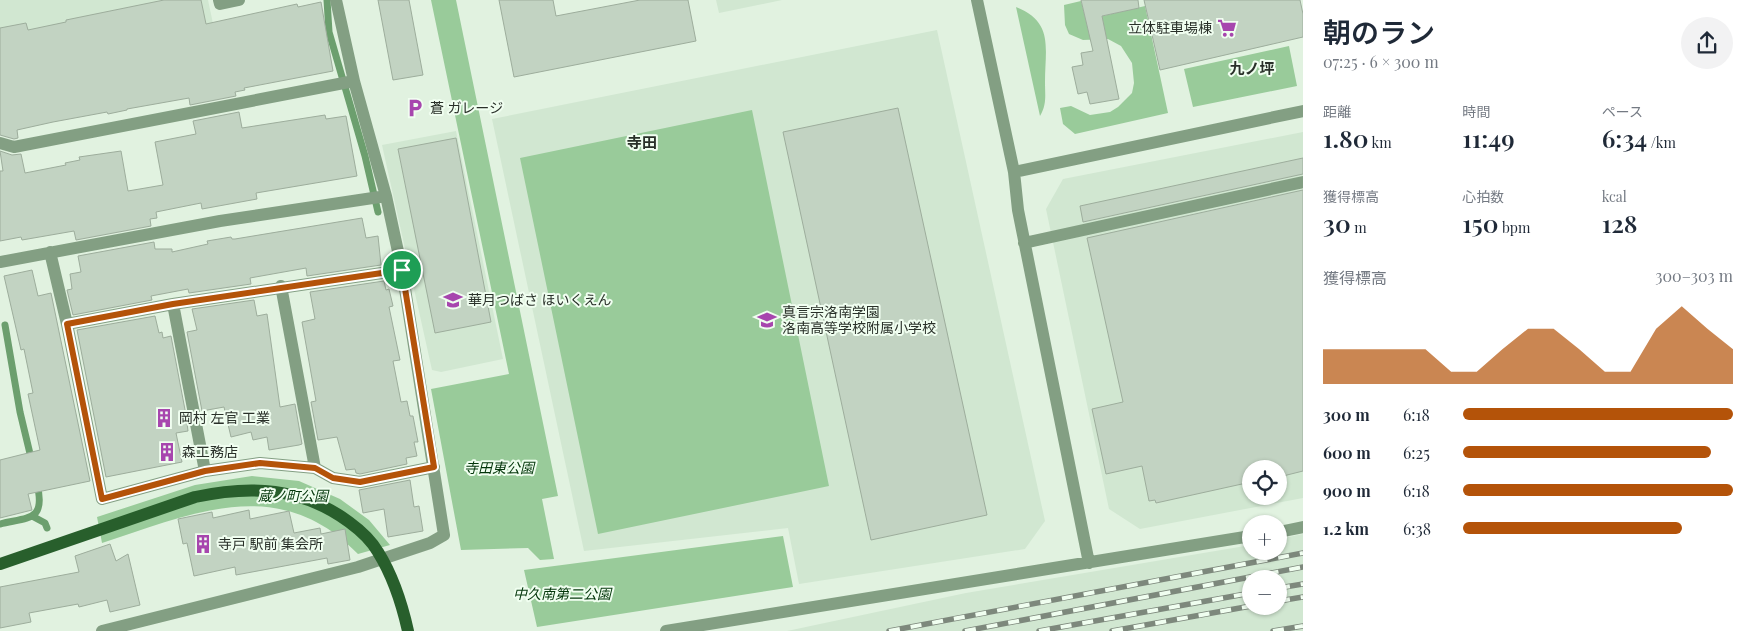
<!DOCTYPE html>
<html lang="ja">
<head>
<meta charset="utf-8">
<style>
	:root { --surface:#fff; --page:#f2f2f3; --text:#1f2937; --muted:#747a83; --accent:#b45309 }
	body { margin:0; font-family:"Playfair Display","Noto Sans JP",serif; background:var(--page); color:var(--text); height:100vh; display:flex; flex-direction:column; font-size:19px; white-space:nowrap }
	* { box-sizing:border-box; margin:0 }
	p { font-size:16px; color:var(--muted) }
	.icon { flex:none; width:28px; height:28px; fill:none; stroke:currentColor; stroke-width:2; stroke-linecap:round; stroke-linejoin:round }
	.map { position:relative; flex:1; overflow:hidden }
	.panel { display:flex; flex-direction:column; background:var(--surface); width:450px }
	.panel>* { flex:none }
	.tools { position:absolute; left:1242px; top:460px; display:grid; gap:10px }
	.tools a { display:grid; place-items:center; width:45px; height:45px; border-radius:50%; background:var(--surface); box-shadow:0 1px 4px #0004; font-size:25px }
	.pin { position:absolute; display:grid; place-items:center; width:42px; height:42px; color:#fff; margin:-21px; border:2px solid #fff; border-radius:50%; box-shadow:0 1px 5px #0007 }
	.round { display:grid; place-items:center; flex:none; width:52px; height:52px; border-radius:26px; background:var(--page) }
	.overview { display:flex; align-items:center; justify-content:space-between; height:85px; padding:0 20px }
	h1 { font-size:28px; font-weight:600; line-height:38px }
	.figures { display:grid; grid-template-columns:repeat(3,1fr); gap:8px; height:85px; padding:5px 20px }
	.figures div { display:grid; align-content:center }
	.figures b { font-size:25px; font-weight:600 }
	.figures small { font-size:14px; font-weight:400 }
	.figures p { font-size:14px }
	.chart { height:140px; padding:10px 20px }
	.chart p { display:flex; justify-content:space-between }
	.chart svg { width:100%; height:90px; margin-top:5px; fill:var(--accent); opacity:.7 }
	ul { padding:0 20px; list-style:none; font-size:16px }
	li { display:grid; grid-template-columns:80px 60px 1fr; align-items:center; height:38px }
	li i { height:12px; border-radius:6px; background:var(--accent) }
	main { display:flex; flex:1; min-height:0 }
	.map>svg:first-child { display:block }
	.built { fill:#d1e7d1; fill-rule:evenodd }
	.green { fill:#99cb9a }
	.lines { fill:none; stroke-linecap:round; stroke-linejoin:round }
	.stream { stroke:#6c9f6e; stroke-width:7 }
	.building { fill:#c2d3c2; stroke:#9dad9c }
	.minor { stroke:#839f83; stroke-width:12 }
	.rail-casing { stroke:#7d887c; stroke-width:5.5 }
	.rail { stroke:#f0fef0; stroke-width:4; stroke-dasharray:11; stroke-linecap:butt }
	.major-bridge { stroke:#285f2c; stroke-width:12 }
	.route-casing { stroke:#fff; stroke-width:10 }
	.route { stroke:#b45309; stroke-width:6 }
	.labels { text-anchor:middle; stroke-width:4; stroke-linejoin:round; paint-order:stroke }
	.poi-label { font-size:14px; fill:#293029; stroke:#f0fef0; text-anchor:start }
	.park-label { font-size:14px; font-style:italic; fill:#023509; stroke:#f0fef0 }
	.neighbourhood-label { font-size:15px; font-weight:bold; fill:#293029; stroke:#f0fef0 }
</style>
</head>
<body>
<main>
<div class="map">
<svg width="1303" height="631" viewBox="0 0 1303 631">
	<rect width="100%" height="100%" fill="#e1f2e0"/>
	<path class="built" d="M0,0h208l11,52 -219,41z
		M716,0h66l-63,13z
		M937,30l108,491 -20,28 -226,35 -11,-56 -204,23 -92,-432z
		M456,131l47,228 -62,13 -9,-2 -50,-225z
		M1303,132v366l-163,31 -31,-20 -63,-300 17,-30zM1251,469h28v27h-28z
		M1303,534v97h-516l179,-38 285,-48v6h28v-12zM1251,579h28v27h-28z"/>
	<path class="green" d="M431,0h25l102,496 -16,3 12,60 -14,1 -12,-12 -67,2 -30,-161 78,-15z
		M1081,1l5,19 59,-14 23,107 -93,21 -12,-10 -3,-16 11,-2 19,9 20,-3 8,-5 14,-14 2,-10 -2,-20 -11,-17 -13,-7 -25,1 -14,-6 -4,-9 -1,-20z
		M1016,7c38,15 29,41 29,75 0,13 2,22 -5,34z
		M1289,46l8,40 -104,21 -9,-38z
		M752,110l77,376 -231,48 -78,-376z
		M252,476l47,5 41,18 29,21 21,25 -32,9c-79,-81 -164,-41 -256,-11l-5,-26 98,-32z
		M783,536l10,51 -256,40 -13,-57z"/>
	<g class="lines">
		<path class="stream" d="M327,0l2,32 36,124 13,56
			M5,325l15,87 12,50
			M32,516l13,7 2,5
			M0,524c29,-7 46,-3 37,-40"/>
	</g>
	<path class="building" d="M164,0h37l5,24 91,-20 1,3 23,-5 12,69 -89,17 1,2 -10,2 1,4 -46,9 -1,-7 -62,11v1l-19,4 -1,-2 -54,10 -36,8 1,8 -4,1 -14,-4v-107l26,-5 2,7 38,-8v-2z
		M378,0h31l14,75 -30,5z
		M499,0h54l3,16 84,-16h48l8,41 -182,36z
		M1081,0h57l1,8 -37,8 17,83 -29,5 -3,-12 -9,2 -6,-27 11,-2 -2,-12 12,-2z
		M1144,0h156l3,14v23l-143,33z
		M898,108l89,407 -116,25 -88,-408z
		M239,112l3,16 83,-13 1,4 20,-3 11,60 -101,17 1,6 -55,10 -1,-6 -45,9 1,6 -7,1 1,7 -75,14 -2,-9 -52,9 -1,-3 -21,4v-70h3l-3,-20 12,4 9,-1 4,19 41,-8 -1,-2 15,-3 -1,-3 42,-6 7,40 35,-6 -8,-43 41,-8 -3,-13z
		M456,138l35,184 -56,11 -37,-184z
		M1303,158v16l-220,48 -3,-16z
		M1303,190v281l-24,6v-8h-28v13l-95,21 -1,-3 -6,1 -7,-35 -36,8 -14,-65 31,-7 -36,-164z
		M362,218l4,20 12,-2 3,29 -74,11 -1,-8 -56,10 1,6 -62,9 -1,-4 -37,7 1,4 -79,15 -6,-25 5,-1 -2,-15 11,-2 -3,-16 76,-14 1,7h17v3l36,-8 -1,-3 24,-4 1,2h3z
		M32,270l6,26 13,-3 39,188 -62,13 4,16 -32,8v-58l40,-10 -12,-56 5,-1 -9,-44 -3,1 -17,-74z
		M384,281l2,9 3,-1 4,17 -4,1 11,53 -7,1 8,41 6,-1 3,15h3l5,26h-4l3,14 -11,2 1,6 -47,10 -4,-1 -1,-4 -9,1 -9,-33 -19,3 -7,-38 5,-1 -14,-79 13,-3 -5,-27z
		M254,300l3,16 10,-2 13,93 15,-3 7,40 -3,1 -30,5 -2,-13 -14,3 -2,-8 -20,5 -7,-30 -22,4 -15,-79 10,-2 -5,-21z
		M155,316l4,17 3,-1 1,6 8,-2 15,79 2,16 -12,2 6,29 -76,15 -29,-147z
		M410,480l4,27 5,-1 4,25 -35,6 -4,-28 -21,4 -4,-23z
		M249,510l1,9 39,-8 5,22 26,-5 1,6 24,-5 5,31 -22,4 -1,-6 -91,17 -1,-8 -41,9 -7,-33 -4,1 -5,-25 34,-7 1,6z
		M110,544l6,17 12,-7 12,51 -30,7 -3,-12 -28,7 -1,-3 -49,9 2,9 -31,6v-41l79,-15 -4,-16z"/>
	<g class="lines">
		<path class="minor" d="M219,0l1,4 19,-4
			M977,0l37,172 4,38 71,353
			M0,143l14,4 340,-66
			M1014,172l289,-61
			M1024,243l279,-61
			M50,252l17,72 35,175 103,-28 55,-8 55,5 18,10 27,4 74,-15
			M0,262l220,-41 166,-25
			M281,286l34,182
			M173,304l32,167
			M67,324l106,-20 229,-34
			M1279,532l24,-5
			M102,631l256,-64 72,-24 14,-8 -42,-265 -16,-74 -32,-115 -18,-81
			M666,631l585,-95"/>
		<g class="rail-casing">
			<path id="rail" d="M1279,588l24,-4
				M1279,601l24,-4
				M889,631l414,-78
				M965,631l338,-64
				M1039,631l212,-38
				M1112,631l139,-25
				M1273,631l30,-5"/>
		</g>
		<use href="#rail" class="rail"/>
		<path class="major-bridge" d="M0,564l195,-67c55,-12 107,-10 154,25 11,8 22,18 29,30 15,24 24,52 30,79"/>
	</g>
	<g class="lines">
		<g class="route-casing">
			<path id="route" d="M402,270l32,197 -74,15 -27,-4 -18,-10 -55,-5 -55,8 -103,28 -35,-175 106,-20z"/>
		</g>
		<use href="#route" class="route"/>
	</g>
	<defs>
		<g id="supermarket-bare" transform="scale(1.5)"><path d="M-6-5.5h2.5l.6 2H6L4.5 2H-2.5L-4.4-4H-6ZM-1.5 3.2a1.3 1.3 0 1 0 .1 0ZM3 3.2a1.3 1.3 0 1 0 .1 0Z" fill="#a746ae" stroke="#f0fef0" stroke-width="2.5" paint-order="stroke"/></g>
		<g id="parking-bare" transform="scale(1.5)"><path d="M-3.5-5.5H1a3.5 3.5 0 0 1 0 7H-1V5.5H-3.5ZM-1-3.4V-.6H.8a1.4 1.4 0 0 0 0-2.8Z" fill="#a746ae" stroke="#f0fef0" stroke-width="2.5" paint-order="stroke"/></g>
		<g id="school-bare" transform="scale(1.5)"><path d="M0-5L7-2L0 1L-7-2ZM-4 1L0 2.5L4 1V4Q0 6-4 4Z" fill="#a746ae" stroke="#f0fef0" stroke-width="2.5" paint-order="stroke"/></g>
		<g id="building-bare" transform="scale(1.5)"><path d="M-4-6H4V6H1V3H-1V6H-4ZM-2.5-4.3h1.7v1.8h-1.7ZM.8-4.3h1.7v1.8H.8ZM-2.5-1h1.7V.8h-1.7ZM.8-1h1.7V.8H.8Z" fill="#a746ae" stroke="#f0fef0" stroke-width="2.5" paint-order="stroke"/></g>
	</defs>
	<g fill-rule="evenodd">
		<use href="#supermarket-bare" x="1227" y="28"/>
		<use href="#parking-bare" x="415" y="108"/>
		<use href="#school-bare" x="453" y="300"/>
		<use href="#school-bare" x="767" y="320"/>
		<use href="#building-bare" x="164" y="418"/>
		<use href="#building-bare" x="167" y="452"/>
		<use href="#building-bare" x="203" y="544"/>
	</g>
	<g class="labels">
		<g class="poi-label">
			<text x="1212" y="33" text-anchor="end">立体駐車場棟</text>
			<text x="430" y="113">蒼 ガレージ</text>
			<text x="468" y="305">華月つばさ ほいくえん</text>
			<text x="782" y="317">真言宗洛南学園<tspan x="782" dy="16">洛南高等学校附属小学校</tspan></text>
			<text x="179" y="423">岡村 左官 工業</text>
			<text x="182" y="457">森工務店</text>
			<text x="218" y="549">寺戸 駅前 集会所</text>
		</g>
		<g class="park-label">
			<text x="499" y="473">寺田東公園</text>
			<text x="293" y="501">蔵ノ町公園</text>
			<text x="562" y="599">中久南第二公園</text>
		</g>
		<g class="neighbourhood-label">
			<text x="1252" y="74">九ノ坪</text>
			<text x="642" y="148">寺田</text>
		</g>
	</g>
</svg>
<div class="tools">
<a><svg class="icon" aria-label="locate" viewBox="0 0 24 24"><circle cx="12" cy="12" r="6"/><path d="M12 2v4M12 18v4M2 12h4M18 12h4"/></svg></a>
<a>+</a>
<a>−</a>
</div>
<div class="pin" style="left:402px;top:270px;background:#1e9e55"><svg class="icon" aria-label="arrive" viewBox="0 0 24 24"><path d="M6 21V4h12l-3 4 3 4H6"/></svg></div>
</div>
<section class="panel">
<div class="overview"><div><h1>朝のラン</h1><p>07:25 · 6 × 300 m</p></div><a class="round"><svg class="icon" aria-label="share" viewBox="0 0 24 24"><path d="M12 15V3M7 8l5-5 5 5M5 13v7h14v-7"/></svg></a></div>
<div class="figures">
<div><p>距離</p><b>1.80<small> km</small></b></div>
<div><p>時間</p><b>11:49</b></div>
<div><p>ペース</p><b>6:34<small> /km</small></b></div>
</div>
<div class="figures">
<div><p>獲得標高</p><b>30<small> m</small></b></div>
<div><p>心拍数</p><b>150<small> bpm</small></b></div>
<div><p>kcal</p><b>128</b></div>
</div>
<div class="chart"><p><span>獲得標高</span>300–303 m</p>
<svg viewBox="0 0 160 44" preserveAspectRatio="none"><path d="M0 44V27L10 27L20 27L30 27L40 27L50 38L60 38L70 27L80 17L90 17L100 27L110 38L120 38L130 17L140 6L150 17L160 27V44z"/></svg>
</div>
<ul>
<li><b>300 m</b>6:18<i style="width:100%"></i></li>
<li><b>600 m</b>6:25<i style="width:92%"></i></li>
<li><b>900 m</b>6:18<i style="width:100%"></i></li>
<li><b>1.2 km</b>6:38<i style="width:81%"></i></li>
</ul>
</section>
</main>
</body>
</html>
